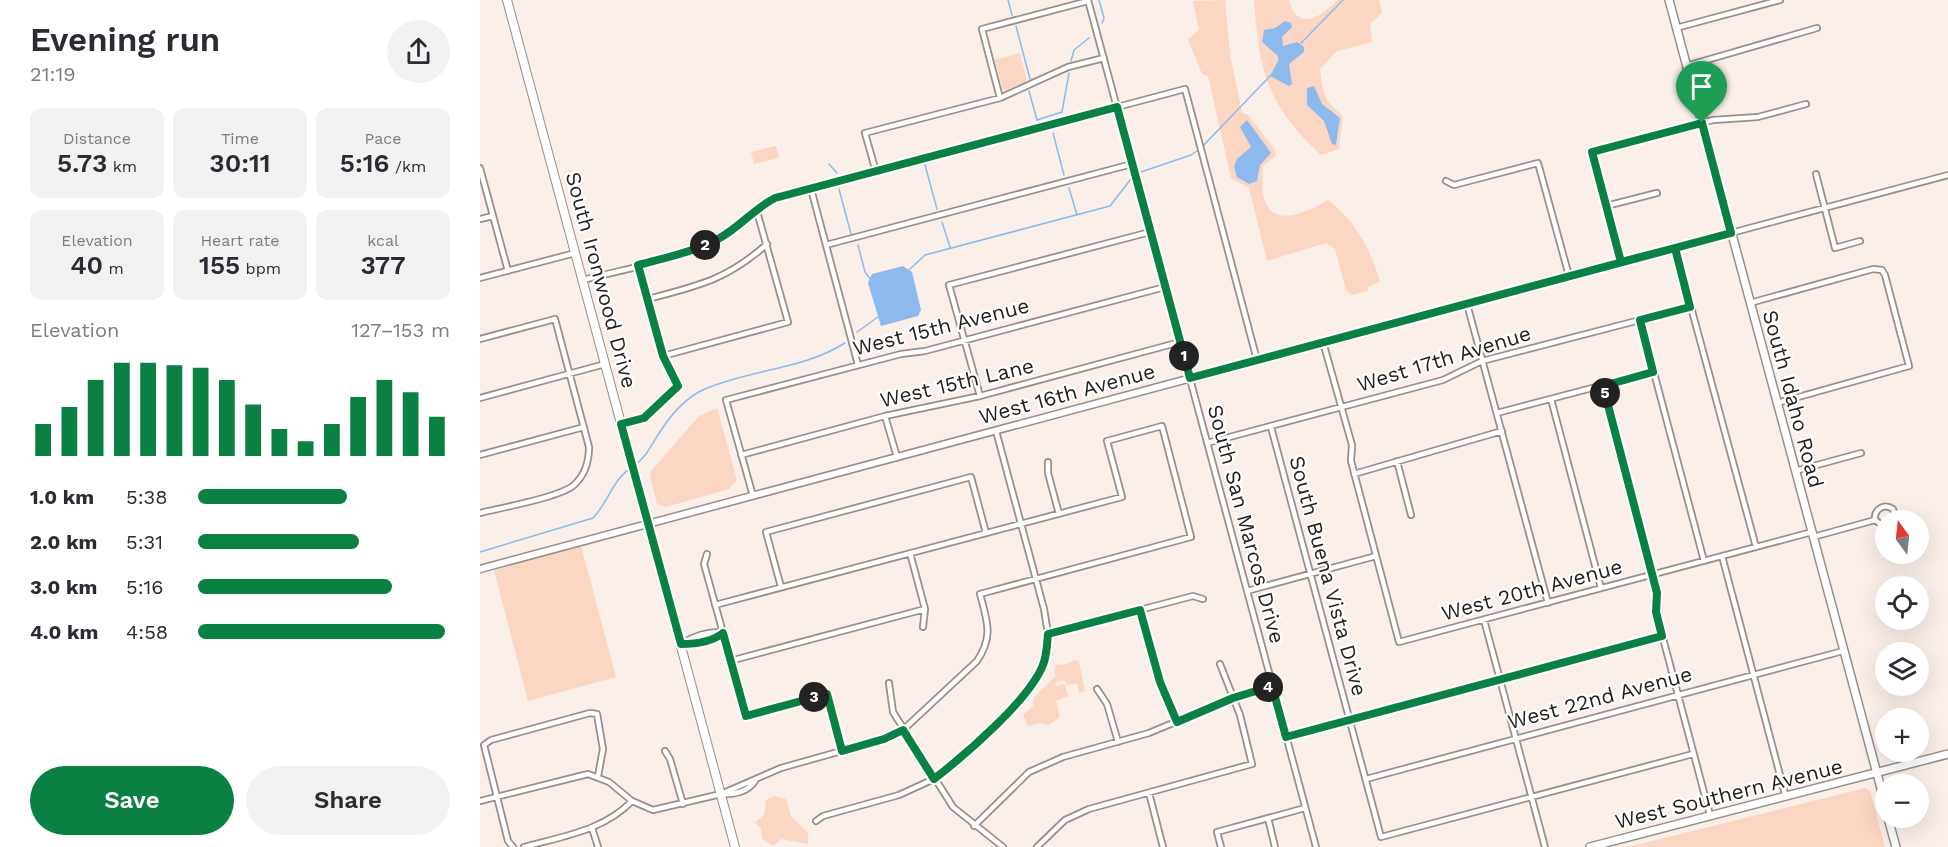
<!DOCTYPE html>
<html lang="en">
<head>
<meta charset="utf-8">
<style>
	:root { --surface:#fff; --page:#f2f2f3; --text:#2b2b33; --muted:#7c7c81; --accent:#0b8043 }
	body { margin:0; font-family:"Work Sans",sans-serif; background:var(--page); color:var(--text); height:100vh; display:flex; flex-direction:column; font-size:22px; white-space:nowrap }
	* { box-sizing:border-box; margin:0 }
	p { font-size:20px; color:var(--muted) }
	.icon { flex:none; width:33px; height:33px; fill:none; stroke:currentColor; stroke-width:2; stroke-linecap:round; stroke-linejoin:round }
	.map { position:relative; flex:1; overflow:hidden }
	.sheet { display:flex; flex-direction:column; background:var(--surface); width:480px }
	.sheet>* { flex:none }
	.needle { width:39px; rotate:345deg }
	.tools { position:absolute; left:1395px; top:510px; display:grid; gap:12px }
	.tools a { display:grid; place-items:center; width:54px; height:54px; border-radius:50%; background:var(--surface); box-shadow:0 6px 24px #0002; font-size:30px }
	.pin { position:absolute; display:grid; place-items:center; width:51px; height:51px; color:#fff; margin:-62px -26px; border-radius:50% 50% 50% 0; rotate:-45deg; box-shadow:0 0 6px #0007 }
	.pin .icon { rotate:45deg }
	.km { position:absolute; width:30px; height:30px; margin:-15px; border-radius:50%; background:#222; color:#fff; font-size:16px; line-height:30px; text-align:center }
	.round { display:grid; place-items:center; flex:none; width:63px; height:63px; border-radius:32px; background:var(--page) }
	.summary { display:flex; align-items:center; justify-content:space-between; height:102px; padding:0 30px }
	h1 { font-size:33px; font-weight:600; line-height:45px }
	.stats { display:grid; grid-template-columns:repeat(3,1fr); gap:9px; height:102px; padding:6px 30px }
	.stats div { display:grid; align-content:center; border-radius:12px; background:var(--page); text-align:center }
	.stats b { font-size:26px; font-weight:600 }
	.stats small { font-size:16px; font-weight:400 }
	.stats p { font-size:16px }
	.chart { height:168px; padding:12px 30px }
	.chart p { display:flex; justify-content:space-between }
	.chart svg { width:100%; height:108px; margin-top:6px; stroke:var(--accent); stroke-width:6 }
	.button { display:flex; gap:12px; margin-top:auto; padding:12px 30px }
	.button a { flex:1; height:69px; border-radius:36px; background:var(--accent); color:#fff; font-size:24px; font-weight:600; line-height:69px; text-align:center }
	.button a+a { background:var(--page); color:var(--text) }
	ul { padding:0 30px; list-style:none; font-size:20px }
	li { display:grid; grid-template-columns:96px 72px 1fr; align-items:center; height:45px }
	li i { height:15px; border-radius:8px; background:var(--accent) }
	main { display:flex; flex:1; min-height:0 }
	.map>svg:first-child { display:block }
	.green { fill:#fbd6c2 }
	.water { fill:#8cbaee }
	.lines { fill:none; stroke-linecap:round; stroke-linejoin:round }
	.stream { stroke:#8cbaee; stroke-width:1.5 }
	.minor-casing { stroke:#998f8a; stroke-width:8 }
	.tertiary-casing { stroke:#998f8a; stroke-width:9 }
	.secondary-casing { stroke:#998f8a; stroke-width:10 }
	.primary-casing { stroke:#998f8a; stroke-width:10 }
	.minor { stroke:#fff; stroke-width:4.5 }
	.tertiary { stroke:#fff; stroke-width:6 }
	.secondary { stroke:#fff; stroke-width:7 }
	.primary { stroke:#fff; stroke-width:8 }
	.route-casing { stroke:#fff; stroke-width:12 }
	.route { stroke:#0b8043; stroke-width:8 }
	.labels { text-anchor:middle; stroke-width:4.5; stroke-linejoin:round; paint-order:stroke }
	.street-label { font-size:21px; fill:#211e1b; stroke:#fff }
</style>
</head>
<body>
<main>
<section class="sheet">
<div class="summary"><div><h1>Evening run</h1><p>21:19</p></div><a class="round"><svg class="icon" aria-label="share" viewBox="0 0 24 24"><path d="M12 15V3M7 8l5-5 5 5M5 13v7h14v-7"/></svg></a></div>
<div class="stats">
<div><p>Distance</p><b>5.73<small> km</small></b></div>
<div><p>Time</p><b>30:11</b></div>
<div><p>Pace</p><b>5:16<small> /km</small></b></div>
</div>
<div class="stats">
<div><p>Elevation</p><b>40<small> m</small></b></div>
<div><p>Heart rate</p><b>155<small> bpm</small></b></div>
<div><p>kcal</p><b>377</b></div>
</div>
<div class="chart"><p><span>Elevation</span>127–153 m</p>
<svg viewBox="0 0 160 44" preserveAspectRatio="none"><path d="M5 44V31M15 44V24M25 44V13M35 44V6M45 44V6M55 44V7M65 44V8M75 44V13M85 44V23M95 44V33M105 44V38M115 44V31M125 44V20M135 44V13M145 44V18M155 44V28"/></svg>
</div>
<ul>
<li><b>1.0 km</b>5:38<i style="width:59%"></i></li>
<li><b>2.0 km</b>5:31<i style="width:64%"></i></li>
<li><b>3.0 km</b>5:16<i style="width:77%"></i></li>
<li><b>4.0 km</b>4:58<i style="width:98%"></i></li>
</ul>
<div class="button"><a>Save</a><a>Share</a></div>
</section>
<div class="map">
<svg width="1468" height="847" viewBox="0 0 1468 847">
	<rect width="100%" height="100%" fill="#faefe9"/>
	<path class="green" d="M745,0l5,54 12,59 6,2 27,35 1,5 -13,11c-6,59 22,59 65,34 27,21 43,49 52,82l-11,4 -2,5 -16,4 -5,-5 -11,-41 -9,-6 -59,18 -18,-73 -18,-10 -23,-102 -6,-2 -14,-35 11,-9 -6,-29z
		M774,0h35c9,34 32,16 49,0h41l3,13 -12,11 2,18 -35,9 -17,18c3,24 3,31 23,47l-4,33 -18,6c-54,-50 -62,-84 -67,-155z
		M540,53l7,28 -20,10 -4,-2 -8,-29z
		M296,146l3,12 -25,6 -3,-12z
		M237,408l20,72 -8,9 -63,18 -9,-3 -7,-27 1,-6 48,-55z
		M101,546l35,131 -88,24 -34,-131z
		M595,660l4,2 6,29 -6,2 -2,-10 -10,2 -2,-4 -9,1 -1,4 10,-2 3,12 -12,5 4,16 -11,8 -10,-2 -11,3 -5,-11 10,-9 2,-10 20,-19v-12l11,-1z
		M1385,788l5,3 15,56h-257z
		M294,796l12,3 5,17 17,17v11l-27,-5 -8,7 -11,-7 -1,-10 -6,-7 9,-7 2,-15z"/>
	<path class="water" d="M805,21l6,2 1,4 -10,10 1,9 14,-4 7,5v5l-15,12 3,20 -3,2 -19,-10 8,-15v-5l-16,-14 2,-12 11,-2z
		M834,86l8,18 18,14 -4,27 -4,-1 -8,-23 -17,-16v-17z
		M767,120l24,33 -11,12 -3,16 -8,3 -12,-7 -3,-10 3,-8 14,-12 -11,-20z
		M423,266l9,6 9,38 -3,6 -37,10 -13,-43 4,-9z"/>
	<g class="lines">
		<path class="stream" d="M528,0l4,15
			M619,0l5,18 -2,5
			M536,26l14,53
			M821,43l42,-43
			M591,61l3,-11 15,-12
			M549,91l8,29 25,-8 7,-39
			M573,133l11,42
			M349,164l8,9
			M445,165l12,44
			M658,173l53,-18 10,-7 70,-73
			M589,188l8,27
			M359,189l12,45
			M462,222l8,25
			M378,245l7,27 6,8
			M429,270l16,-15 185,-49 24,-31
			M377,332l21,-15
			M155,465c12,-8 18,-24 27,-36 10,-16 26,-33 43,-40 46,-20 97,-19 140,-46
			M0,552l113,-34c15,-15 19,-38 38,-50"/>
		<g class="minor-casing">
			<path id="minor" d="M608,0l228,847
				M1196,28l104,-28
				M1206,66l131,-38
				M520,98l-18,-69 106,-28
				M0,168l28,103
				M396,172l-11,-39 135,-35 68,-31 36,-9
				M1336,174l19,74 25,-7
				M966,181l8,4 84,-22 31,113
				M331,189l47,176
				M1126,206l51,-13
				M0,219l13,-3
				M1251,233l217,-58
				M346,245l306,-81
				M1195,248l81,299
				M1141,262l-29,-110 121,-32 45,-3 48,-13
				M0,278l95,-25
				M103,280c44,-12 96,-19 136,-42 21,-11 34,-29 56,-40l410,-109 72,271
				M168,299c49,-13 79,-19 119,-55
				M1270,303l123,-34 9,1 3,5 24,91 -132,37
				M987,304l81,299
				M1160,320l64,241
				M0,339l75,-20 34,128c0,14 -4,28 -15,38 -13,12 -74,23 -94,28
				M843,342l29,103 -1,16 48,181 413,-110
				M183,356l125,-34 -32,-114
				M1123,386l54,207 -1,19 54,203
				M500,396l-31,-111 201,-53
				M0,398l125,-34
				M1071,399l50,189
				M1017,413l156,-41
				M405,416l12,41
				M141,425l23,-7 34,-32 -15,-30 -25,-91
				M791,427l110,410 312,-83
				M727,443l236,-63 39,-19 208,-54
				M0,455l104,-28
				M261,455l144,-39 95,-20 200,-54
				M917,461l14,54
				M568,462v11l11,41
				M1315,471l66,-18
				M874,474l148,-43
				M273,496l-27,-96 175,-46 24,-3 240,-64
				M1406,528l-11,-8c-1,-11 9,-17 18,-11l3,11
				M1333,537l62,-17
				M430,553l15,56 -2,18
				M227,554l-3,10 42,152 81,-22 15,57
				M1242,556l63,238
				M301,587l-15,-55 205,-55 15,56
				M767,591l129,-35
				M235,605l407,-108 -15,-56 55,-15 29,111 -211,57c7,27 14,42 -3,67l-74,69 -19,9 -103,29 -60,26
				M660,610l20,72 17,40
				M1004,620l61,227
				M568,634l145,-38 10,3
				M201,644c11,-7 28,-14 42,-11
				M203,644l35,-7 5,-4
				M250,661l195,-52
				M409,683l4,29 60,95 50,40
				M617,689l10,15 11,38
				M806,737l376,-101
				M185,751l5,8 13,45
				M886,779l477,-128
				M669,793l14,54
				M0,801l108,-27 21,8 23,19 21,9 68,-16c12,1 27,-2 34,-13
				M788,818l7,29
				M336,821l7,-5 76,-21 35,-16 24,-18 74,-74 13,-26 3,-27 -4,-25 -48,-178
				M494,826l55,-54 34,-15 86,-24 84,-35 39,-12
				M112,828l6,19
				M33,847l-5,-6 -24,-96 7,-5 99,-27 7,1 6,35 -5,27
				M44,847c39,-11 79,-16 108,-46
				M557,847l28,-27 24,-11 163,-45 -12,-49 -20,-51
				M741,847l-4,-15 88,-24"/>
		</g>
		<g class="tertiary-casing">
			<path id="tertiary" d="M0,569l1251,-336"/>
		</g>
		<g class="secondary-casing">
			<path id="secondary" d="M1189,0l217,807
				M1408,818l8,29
				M1110,847l358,-93"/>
		</g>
		<g class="primary-casing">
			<path id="primary" d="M27,0l228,847"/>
		</g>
		<use href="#minor" class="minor"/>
		<use href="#tertiary" class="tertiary"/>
		<use href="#secondary" class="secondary"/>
		<use href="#primary" class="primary"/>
	</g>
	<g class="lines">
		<g class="route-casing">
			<path id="route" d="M1222,123l29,110c-181,47 -361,97 -541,145l-73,-271 -342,91c-23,12 -36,30 -57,41 -25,13 -53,19 -80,26l25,91 15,30 -34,32 -23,6 60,220c13,0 31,-2 42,-11l23,83 81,-22 15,57 42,-12 19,-9 31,49c31,-24 99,-82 110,-117 3,-9 3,-19 4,-28l92,-24 20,72 17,40 56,-24 39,-12 14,51 376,-101 -6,-24 1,-19 -54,-207 50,-14 -13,-52 50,-13 -15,-59 -54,14 -29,-110 110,-29"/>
		</g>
		<use href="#route" class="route"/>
	</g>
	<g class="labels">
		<g class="street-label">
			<text transform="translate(121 280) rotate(75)" y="7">South Ironwood Drive</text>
			<text transform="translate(461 327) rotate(-14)" y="7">West 15th Avenue</text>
			<text transform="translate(964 359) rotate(-17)" y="7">West 17th Avenue</text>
			<text transform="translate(477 383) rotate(-13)" y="7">West 15th Lane</text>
			<text transform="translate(587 394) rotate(-15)" y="7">West 16th Avenue</text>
			<text transform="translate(1313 399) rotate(75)" y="7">South Idaho Road</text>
			<text transform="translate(766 524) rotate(75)" y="7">South San Marcos Drive</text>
			<text transform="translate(848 576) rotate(75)" y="7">South Buena Vista Drive</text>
			<text transform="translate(1052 590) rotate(-15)" y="7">West 20th Avenue</text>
			<text transform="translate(1120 698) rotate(-15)" y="7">West 22nd Avenue</text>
			<text transform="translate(1249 794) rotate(-14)" y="7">West Southern Avenue</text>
		</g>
	</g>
</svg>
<div class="tools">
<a><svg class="needle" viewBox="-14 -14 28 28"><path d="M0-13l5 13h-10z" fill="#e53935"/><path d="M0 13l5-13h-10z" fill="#7c7c81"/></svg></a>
<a><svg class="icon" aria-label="locate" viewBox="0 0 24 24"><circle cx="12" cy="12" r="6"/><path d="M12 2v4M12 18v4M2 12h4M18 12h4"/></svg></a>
<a><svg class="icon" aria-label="layers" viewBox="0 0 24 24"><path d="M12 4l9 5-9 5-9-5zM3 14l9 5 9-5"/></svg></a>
<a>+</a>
<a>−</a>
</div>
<div class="pin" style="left:1222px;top:123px;background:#1e9e55"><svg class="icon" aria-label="arrive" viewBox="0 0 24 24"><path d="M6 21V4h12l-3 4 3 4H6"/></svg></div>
<b class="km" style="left:704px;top:356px">1</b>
<b class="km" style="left:225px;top:245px">2</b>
<b class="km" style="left:334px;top:697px">3</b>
<b class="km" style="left:788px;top:687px">4</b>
<b class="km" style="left:1125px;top:393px">5</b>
</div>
</main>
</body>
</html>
